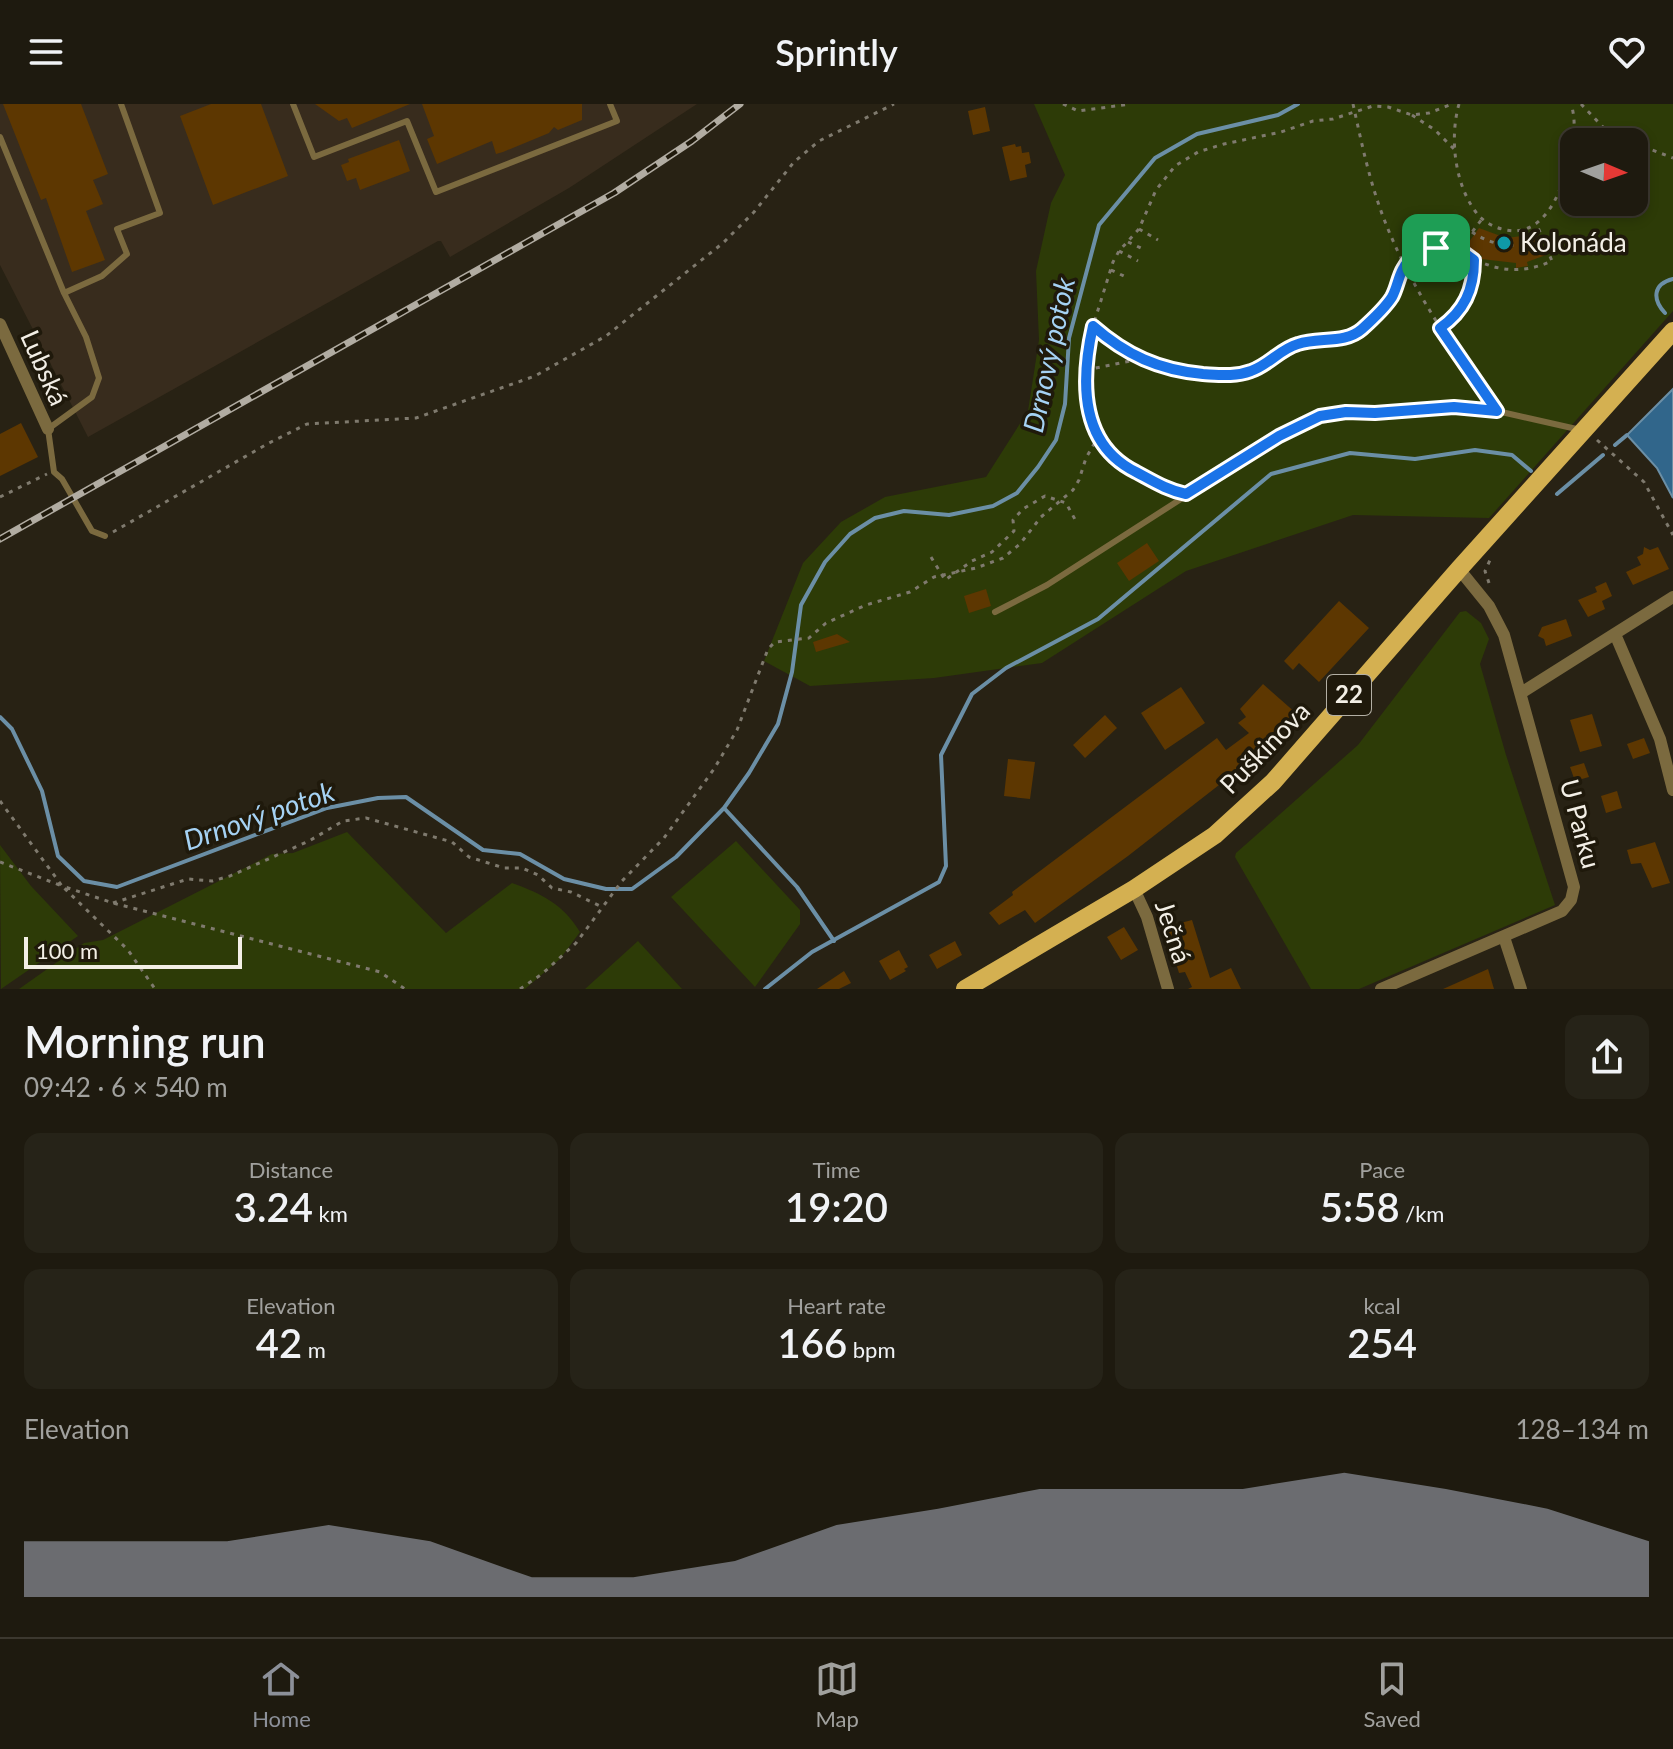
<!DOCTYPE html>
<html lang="en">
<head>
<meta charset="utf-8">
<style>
	:root { --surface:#1e1a0f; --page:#262318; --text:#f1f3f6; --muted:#a1a19e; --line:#3c382f; --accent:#8c9099 }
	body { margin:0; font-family:Lato,sans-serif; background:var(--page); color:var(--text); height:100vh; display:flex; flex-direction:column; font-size:30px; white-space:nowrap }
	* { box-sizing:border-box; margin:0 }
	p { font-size:26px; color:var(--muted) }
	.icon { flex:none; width:44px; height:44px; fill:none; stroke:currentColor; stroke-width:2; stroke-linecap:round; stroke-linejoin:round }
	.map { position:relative; height:885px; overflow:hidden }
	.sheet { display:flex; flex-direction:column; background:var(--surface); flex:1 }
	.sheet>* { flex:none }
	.needle { width:52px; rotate:92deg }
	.fabs { position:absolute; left:1560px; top:24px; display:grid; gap:16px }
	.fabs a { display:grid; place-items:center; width:88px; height:88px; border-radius:16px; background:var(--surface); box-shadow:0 4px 12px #0003,0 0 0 2px var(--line); font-size:40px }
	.scale { position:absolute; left:24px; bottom:20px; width:218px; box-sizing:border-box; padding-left:8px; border:4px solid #f3efe6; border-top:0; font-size:22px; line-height:28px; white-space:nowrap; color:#f3efe6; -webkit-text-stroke:6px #1f190b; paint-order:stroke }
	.pin { position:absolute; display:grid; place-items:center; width:68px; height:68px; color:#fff; margin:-34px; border-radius:16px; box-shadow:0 4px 12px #0006 }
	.round { display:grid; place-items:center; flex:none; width:84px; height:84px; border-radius:16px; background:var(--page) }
	.summary { display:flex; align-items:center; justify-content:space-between; height:136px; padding:0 24px }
	h1 { font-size:44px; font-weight:600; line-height:60px }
	.stats { display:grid; grid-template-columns:repeat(3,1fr); gap:12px; height:136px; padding:8px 24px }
	.stats div { display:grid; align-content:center; border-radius:16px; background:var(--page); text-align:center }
	.stats b { font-size:40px; font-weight:600 }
	.stats small { font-size:22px; font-weight:400 }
	.stats p { font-size:22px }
	.chart { height:224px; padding:16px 24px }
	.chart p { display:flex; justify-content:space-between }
	.chart svg { width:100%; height:144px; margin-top:8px; fill:var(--accent); opacity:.7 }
	header { display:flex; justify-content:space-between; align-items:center; height:104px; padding:0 24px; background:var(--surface); font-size:36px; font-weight:600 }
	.tab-bar { display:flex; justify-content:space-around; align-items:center; height:112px; border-top:2px solid var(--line); background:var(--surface); font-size:22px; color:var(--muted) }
	.tab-bar a { display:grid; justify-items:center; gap:4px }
	.tab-bar .active { color:var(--accent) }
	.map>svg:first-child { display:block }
	.industrial { fill:#382c1d }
	.green { fill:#2d3b07; fill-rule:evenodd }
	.water { fill:#31668b; stroke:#6b8fa6; stroke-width:2 }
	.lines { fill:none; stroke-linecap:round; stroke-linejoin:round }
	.stream { stroke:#6b8fa6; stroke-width:4 }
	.building { fill:#5d3701 }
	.path { stroke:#7f7a6e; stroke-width:3; stroke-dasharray:4 6; stroke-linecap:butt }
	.lane { stroke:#7b6a3f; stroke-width:6 }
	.street { stroke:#7b6a3f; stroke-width:12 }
	.primary { stroke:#d4b051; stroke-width:18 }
	.rail-casing { stroke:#b1aca2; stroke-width:7 }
	.rail { stroke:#1f190b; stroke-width:4; stroke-dasharray:12; stroke-linecap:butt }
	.path-bridge { stroke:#7f7a6e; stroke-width:3; stroke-dasharray:4 6; stroke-linecap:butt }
	.route-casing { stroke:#fff; stroke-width:16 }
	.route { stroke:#1a73e8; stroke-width:10 }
	.culture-dot { fill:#0f9aa8; stroke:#1f190b; stroke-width:3 }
	.labels { text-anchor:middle; stroke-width:7; stroke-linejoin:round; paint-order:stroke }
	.shield { fill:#1f190b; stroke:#b3afa4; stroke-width:2 }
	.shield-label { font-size:24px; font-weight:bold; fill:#f3efe6 }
	.poi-label { font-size:26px; fill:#f3efe6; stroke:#1f190b; text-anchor:start }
	.street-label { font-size:26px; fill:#f3efe6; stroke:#1f190b }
	.water-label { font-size:28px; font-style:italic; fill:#a5d2f4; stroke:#1f190b }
</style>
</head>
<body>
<header><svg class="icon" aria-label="menu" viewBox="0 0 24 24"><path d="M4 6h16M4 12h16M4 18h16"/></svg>Sprintly<svg class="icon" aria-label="heart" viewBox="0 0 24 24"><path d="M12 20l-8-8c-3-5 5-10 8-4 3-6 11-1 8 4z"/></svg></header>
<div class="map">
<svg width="1673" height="885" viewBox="0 0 1673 885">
	<rect width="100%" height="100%" fill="#282214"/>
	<path class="industrial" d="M0,0h697l-128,84 -119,69 -9,-16h-3l-350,196 -88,-172z"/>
	<path class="green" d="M1034,0h639v207l-184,207 -136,-3 -167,56 -144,92 -108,15 -124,8 -46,-25 39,-98 38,-41 44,-25 101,-20 42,-66 11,-71 -3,-69 15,-68 14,-28zM1574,38h60v60h-60z
		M1466,507l15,12 8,16 -9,25 26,91 49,150 -196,84h-48l-76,-132 1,-4 122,-108 102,-133z
		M347,728l99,101 66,-50c30,11 51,21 68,49l-20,27 -35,30h-506l65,-46 19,-3 169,-86 21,-1z
		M736,737l64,69v14l-45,63 -84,-90z
		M0,741l31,41 47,50 -77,53z
		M638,837l44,48h-97z"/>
	<path class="water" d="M1673,285v109l-16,-30 -30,-33z"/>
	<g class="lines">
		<path class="stream" d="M1665,209c-13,-14 -12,-29 8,-34
			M1615,341l12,-10
			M1557,390l46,-39
			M0,613l12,12 30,62 16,65 26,25 33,6 210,-79 51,-10 28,-1 77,53 37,4 44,25 42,10h26l44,-32 48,-49 25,-35 29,-49 14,-52 9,-67 24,-43 25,-28 25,-16 29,-7 45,4 44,-9 24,-13 21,-26 18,-27 9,-36 4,-66 30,-113 56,-67 42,-24 81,-19 20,-11
			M724,704l73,79 37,54
			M765,885l47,-37 127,-70 7,-16 -5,-111 31,-61 34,-26 92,-49 173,-145 79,-21 65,6 60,-9 37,5 19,16"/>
	</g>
	<path class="building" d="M3,0h78l27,70 -15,6 10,24 -17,7 19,49 -33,12 -26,-74 -5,2z
		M211,0h50l27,72 -75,29 -33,-89z
		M315,0h95l-58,24 -5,-10 -8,3z
		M422,0h160v16l-24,10 -4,-3 -5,6 -46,19 -7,2 -4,-13 -55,23 -10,-25 7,-3z
		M985,3l5,24 -17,4 -5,-24z
		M399,36l11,31 -50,19 -4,-12 -9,3 -6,-16 8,-3 -1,-3z
		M1015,40l1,3 5,-1 1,7 7,-1 2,11 -6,2 2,12 -17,4 -8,-34z
		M1479,124l27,10 31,-4 9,21 -19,7 1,4 -12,2v-5l-35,-4 1,-3 -16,-10z
		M21,319l17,34 -38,19v-42z
		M1147,439l12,18 -30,20 -12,-18z
		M1644,443l6,3 8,-3 11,22 -36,16 -7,-13 15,-7 -4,-8 6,-3z
		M1606,478l6,14 -10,5 3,8 -17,8 -10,-17 19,-8 -2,-5z
		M986,485l5,17 -22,7 -5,-17z
		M1339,497l30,27 -50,54 -20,-19 -6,7 -9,-9z
		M1566,515l6,17 -26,10 -2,-7 -6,-3 4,-9z
		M837,530l13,8 -34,10 -3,-10z
		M1263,580l34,30 -28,32 -141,110 -93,67 -10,-13 -26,15 -10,-12 24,-18 -1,-3 205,-154 9,12 23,-17 -11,-10 8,-6 -6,-8z
		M1181,583l24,36 -40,27 -24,-37z
		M1592,610l10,32 -22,6 -10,-32z
		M1105,611l12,13 -32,30 -12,-13z
		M1644,634l6,15 -17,6 -6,-15z
		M1008,655l27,3 -5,37 -26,-3z
		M1584,659l5,14 -14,4 -5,-14z
		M1617,687l5,17 -16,5 -5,-17z
		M1655,738l15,41 -18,5 -11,-25 -10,1 -4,-14z
		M1192,816l18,58 21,-10 10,21h-53l4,-2 -7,-15 -6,1 -14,-46z
		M1124,823l14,23 -17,10 -14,-23z
		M955,837l7,14 -25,14 -8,-14z
		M899,846l9,17 -4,2 2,2 -16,9 -11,-19z
		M1488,865l6,20h-51z
		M844,867l7,12 -12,6h-22z"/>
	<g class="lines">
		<path class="path" d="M1063,0l15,7 53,-7
			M1353,0c8,36 15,71 28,107 25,69 67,130 109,191
			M1459,0c-10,35 -4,84 20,112 8,8 17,12 27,14 35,7 53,-32 60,-59 6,-21 12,-46 5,-67
			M1581,0l22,23 28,15
			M1412,11l23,15 20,20
			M1634,39l39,15
			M1634,47l12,-2
			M1564,77l10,-7
			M1139,125l19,11
			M1472,128c22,15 46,17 71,7
			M1128,138l17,8
			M1459,145c30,22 59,27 93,12l-15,-36
			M1119,147l19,10
			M1111,166l17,8
			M1095,223l20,18 25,14
			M1440,224c24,-17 34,-39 34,-68
			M1086,266l54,-11 44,13 46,4 25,-6 32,-23 17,-5 38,-4 15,-5 34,-35 14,-33 23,-16 16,-2 15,2 23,-30
			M1098,333c19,24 46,47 77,55
			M1597,336l47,42 29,53
			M0,393l47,-23
			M113,428l156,-89 38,-19 109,-6 119,-42 71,-40 117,-93 31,-31 40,-50 25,-21 75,-37
			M1489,479l-4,-12 5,-11
			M0,697l62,85 51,17 267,69 25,17
			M0,758l62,24 66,64 27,39
			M113,799l75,-24 24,2 18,-5 79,-35 34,-20 23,-3 86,24 17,15 35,11h18l16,7 14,13 19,4 33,16
			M520,885l22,-15 34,-31 46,-62 42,-43 50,-69 23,-39 31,-81 7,-7 34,-4 17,-15 40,-18 44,-13 24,-15 42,-9 27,-10 17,-14 21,-27 32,-27 6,-10 7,-22 12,-21 -9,-18 -3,-19 1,-47 6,-27 20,-64 6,-11 20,-22 17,-39 19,-24 23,-14 26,-8 57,-12 32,-11 20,-2 40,-13 15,1 24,8 17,-2 23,-9"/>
		<path class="lane" d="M293,0l21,53 93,-36 29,71 181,-71 -7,-17
			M0,33l64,156 22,44 13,41 -7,19 -44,32 6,43 8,7 30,52 13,5
			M64,189l38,-17 25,-22 -10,-25 43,-16 -39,-109
			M995,508l52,-27 232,-149 41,-20 26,-4 29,1 79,-6 43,4 84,19"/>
		<path class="street" d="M0,220l48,105
			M1615,530l45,105 13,51
			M1521,589l152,-96
			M1134,785l13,28 21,72
			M1504,833l17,52
			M1381,885l181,-78 9,-11 3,-13 -70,-252 -15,-29 -30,-37"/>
		<path class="primary" d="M965,885l169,-100 81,-54 58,-53 186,-213 214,-238"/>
		<g class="rail-casing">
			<path id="rail" d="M0,435l614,-346 78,-52 48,-37"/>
		</g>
		<use href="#rail" class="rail"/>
		<path class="path-bridge" d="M931,453l14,23 27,-19 20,-9 22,-21 -1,-11 10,-11 22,-13 21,7 11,20"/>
	</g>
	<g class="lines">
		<g class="route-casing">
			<path id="route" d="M1444,143l15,2 15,11c0,30 -10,51 -34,68l57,83 -43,-4 -79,6 -29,-1 -26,4 -41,20 -93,58c-19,-4 -33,-13 -50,-22 -57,-28 -55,-93 -43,-146 33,29 66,44 110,48 17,1 32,3 48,-3 18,-6 29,-22 47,-27 21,-7 47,0 64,-15 10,-9 23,-21 30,-32 5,-9 6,-19 11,-28 7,-15 26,-20 41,-22z"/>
		</g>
		<use href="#route" class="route"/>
	</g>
	<circle class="culture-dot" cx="1504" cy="139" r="8"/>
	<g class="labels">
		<rect class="shield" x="1327" y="571" width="44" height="40" rx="6"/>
		<g class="shield-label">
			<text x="1349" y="599">22</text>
		</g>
		<g class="poi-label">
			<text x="1520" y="148">Kolonáda</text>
		</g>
		<g class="street-label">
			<text transform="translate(44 264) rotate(66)" y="9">Lubská</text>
			<text transform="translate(1265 644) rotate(-46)" y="9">Puškinova</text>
			<text transform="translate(1580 720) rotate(75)" y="9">U Parku</text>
			<text transform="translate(1173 828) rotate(72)" y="9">Ječná</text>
		</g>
		<g class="water-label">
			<text transform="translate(1049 251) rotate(-78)" y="10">Drnový potok</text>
			<text transform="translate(259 712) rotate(-19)" y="10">Drnový potok</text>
		</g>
	</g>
</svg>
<div class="fabs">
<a><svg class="needle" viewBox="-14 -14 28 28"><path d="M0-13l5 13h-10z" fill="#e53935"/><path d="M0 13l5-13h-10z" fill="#a1a19e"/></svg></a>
</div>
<div class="scale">100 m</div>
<div class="pin" style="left:1436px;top:144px;background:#1e9e55"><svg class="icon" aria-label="arrive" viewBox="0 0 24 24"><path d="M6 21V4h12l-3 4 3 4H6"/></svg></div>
</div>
<section class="sheet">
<div class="summary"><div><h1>Morning run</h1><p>09:42 · 6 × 540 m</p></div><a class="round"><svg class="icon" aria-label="share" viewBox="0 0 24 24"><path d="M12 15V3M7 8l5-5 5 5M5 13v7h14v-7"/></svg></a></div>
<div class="stats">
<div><p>Distance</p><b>3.24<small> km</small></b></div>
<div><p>Time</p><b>19:20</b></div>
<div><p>Pace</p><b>5:58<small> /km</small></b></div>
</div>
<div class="stats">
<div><p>Elevation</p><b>42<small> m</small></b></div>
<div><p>Heart rate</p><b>166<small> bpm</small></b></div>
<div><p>kcal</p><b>254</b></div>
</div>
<div class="chart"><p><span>Elevation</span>128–134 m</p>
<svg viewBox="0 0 160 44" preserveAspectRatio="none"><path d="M0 44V27L10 27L20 27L30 22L40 27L50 38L60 38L70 33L80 22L90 17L100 11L110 11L120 11L130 6L140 11L150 17L160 27V44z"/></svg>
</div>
</section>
<nav class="tab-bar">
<a class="active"><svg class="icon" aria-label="home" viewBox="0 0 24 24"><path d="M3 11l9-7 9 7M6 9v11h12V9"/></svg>Home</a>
<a><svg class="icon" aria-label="map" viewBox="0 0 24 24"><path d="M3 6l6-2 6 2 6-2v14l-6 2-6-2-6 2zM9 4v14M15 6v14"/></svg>Map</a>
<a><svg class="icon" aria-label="saved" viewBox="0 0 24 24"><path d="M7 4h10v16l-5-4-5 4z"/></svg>Saved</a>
</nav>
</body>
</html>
